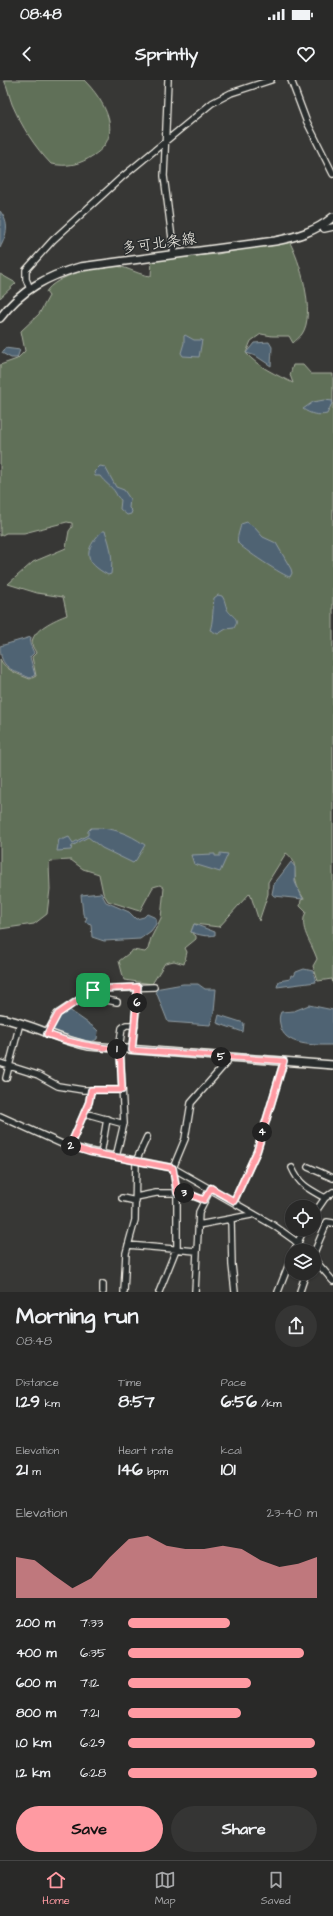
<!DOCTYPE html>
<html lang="en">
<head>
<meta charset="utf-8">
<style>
	:root { --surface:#292928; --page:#353534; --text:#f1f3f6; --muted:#a5a6a8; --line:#454545; --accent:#ff9aa2 }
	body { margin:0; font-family:"Architects Daughter","Klee One",sans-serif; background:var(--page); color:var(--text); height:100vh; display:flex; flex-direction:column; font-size:15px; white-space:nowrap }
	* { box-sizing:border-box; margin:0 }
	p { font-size:13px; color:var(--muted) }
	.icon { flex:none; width:22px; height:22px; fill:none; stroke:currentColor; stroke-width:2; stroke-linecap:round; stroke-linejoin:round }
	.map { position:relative; height:1212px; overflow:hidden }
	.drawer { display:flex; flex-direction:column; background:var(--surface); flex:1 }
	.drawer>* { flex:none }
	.buttons { position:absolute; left:285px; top:1120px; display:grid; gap:8px }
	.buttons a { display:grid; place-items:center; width:36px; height:36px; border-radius:50%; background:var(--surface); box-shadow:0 1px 3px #0004,0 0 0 1px var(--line); font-size:20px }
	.pin { position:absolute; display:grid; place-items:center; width:34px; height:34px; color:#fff; margin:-17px; border-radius:8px; box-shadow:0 2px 6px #0006 }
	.km { position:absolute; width:20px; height:20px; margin:-10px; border-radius:50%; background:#222; color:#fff; font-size:11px; line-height:20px; text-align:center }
	.round { display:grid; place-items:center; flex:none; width:42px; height:42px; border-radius:21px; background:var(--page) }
	.headline { display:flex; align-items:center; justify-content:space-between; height:68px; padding:0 16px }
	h1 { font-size:22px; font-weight:800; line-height:30px }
	.figures { display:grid; grid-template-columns:repeat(3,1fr); gap:6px; height:68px; padding:4px 16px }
	.figures div { display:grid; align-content:center }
	.figures b { font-size:17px; font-weight:800 }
	.figures small { font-size:11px; font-weight:400 }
	.figures p { font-size:11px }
	.chart { height:112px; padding:8px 16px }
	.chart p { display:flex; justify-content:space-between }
	.chart svg { width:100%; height:72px; margin-top:4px; fill:var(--accent); opacity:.7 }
	.cta { display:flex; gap:8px; margin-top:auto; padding:8px 16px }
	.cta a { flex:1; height:46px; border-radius:24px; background:var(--accent); color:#111; font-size:16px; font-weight:800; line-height:46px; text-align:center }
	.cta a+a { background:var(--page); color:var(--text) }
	ul { padding:0 16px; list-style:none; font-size:13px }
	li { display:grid; grid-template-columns:64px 48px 1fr; align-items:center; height:30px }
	li i { height:10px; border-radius:5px; background:var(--accent) }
	.status { display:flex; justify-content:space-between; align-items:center; height:28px; padding:0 20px; background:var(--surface); direction:ltr }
	.status svg { height:11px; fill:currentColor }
	header { display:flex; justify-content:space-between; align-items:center; height:52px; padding:0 16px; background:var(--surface); font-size:18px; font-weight:800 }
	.tab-bar { display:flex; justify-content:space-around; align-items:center; height:56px; border-top:1px solid var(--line); background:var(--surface); font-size:11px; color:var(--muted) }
	.tab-bar a { display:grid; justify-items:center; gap:2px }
	.tab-bar .on { color:var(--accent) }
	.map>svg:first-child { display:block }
	.green { fill:#607058; stroke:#aab0a0 }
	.water { fill:#4f6473; stroke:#919ca2 }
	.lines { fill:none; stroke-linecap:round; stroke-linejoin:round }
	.minor-casing { stroke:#f4f1e8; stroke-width:8 }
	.major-casing { stroke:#f4f1e8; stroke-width:10 }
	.minor { stroke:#2a2d2e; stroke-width:5.5 }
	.major { stroke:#2a2d2e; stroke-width:7 }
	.route-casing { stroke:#fff; stroke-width:8 }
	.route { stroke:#ff9aa2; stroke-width:5 }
	.labels { text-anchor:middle; stroke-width:3; stroke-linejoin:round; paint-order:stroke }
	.street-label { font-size:15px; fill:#f4f1e8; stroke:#2a2d2e }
</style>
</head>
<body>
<div class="status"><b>08:48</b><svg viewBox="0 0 49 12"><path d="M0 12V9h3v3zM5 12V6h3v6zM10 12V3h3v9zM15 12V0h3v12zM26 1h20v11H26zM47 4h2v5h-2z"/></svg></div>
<header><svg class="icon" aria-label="back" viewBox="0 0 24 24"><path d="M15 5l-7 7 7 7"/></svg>Sprintly<svg class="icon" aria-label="heart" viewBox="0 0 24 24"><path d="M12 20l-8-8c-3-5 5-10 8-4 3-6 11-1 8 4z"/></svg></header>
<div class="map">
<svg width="333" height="1212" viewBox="0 0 333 1212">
	<rect width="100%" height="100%" fill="#373735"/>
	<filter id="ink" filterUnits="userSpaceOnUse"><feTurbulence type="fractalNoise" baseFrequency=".025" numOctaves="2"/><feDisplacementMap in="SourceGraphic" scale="8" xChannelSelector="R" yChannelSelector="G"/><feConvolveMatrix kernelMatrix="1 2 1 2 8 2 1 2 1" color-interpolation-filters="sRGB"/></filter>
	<g filter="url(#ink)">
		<path class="green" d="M4,0h80c20,20 41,55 10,75 -15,10 -26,12 -43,9 -17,-18 -29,-37 -39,-60 -3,-8 -4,-16 -8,-24z
			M289,161c11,19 27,73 13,93 -2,3 -6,6 -9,9l-4,-7h-17l-11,-2 -10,7 -5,12c12,14 31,22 47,30l-3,-8 3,-10h10l8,9h22v610l-1,-5 -14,2 -5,-15 4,-7c-5,-16 -19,-31 -11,-47l-6,-6 1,-6 3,-1c-3,-5 -7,-11 -8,-17 -3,-12 2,-21 -10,-29l-18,29v12l-9,27 -9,-28 -31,34 -25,-3 -3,8 5,4v3l-11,9 2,4 -3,12 -10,-3 -9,2 -13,21 -28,-4 -5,-19 14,-11 12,2 3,-3 3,-11 10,-20 3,-30 -4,-3 -7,2 -13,24 -4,-1 -28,-9 -5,-8 -4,-19 -16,-5 -12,-9 -20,1 -2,2 1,26 -3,25 -13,10 -34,5v-270c5,11 20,16 30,20l6,-3 -4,-19 4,-4c-1,-3 -4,-6 -4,-9 -1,-14 24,-25 35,-29l-4,-18 -26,-4 -29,-9 25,-22 33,-14 3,-17 3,-4v-4l-5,-1 -43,11h-18l-6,3v-171l17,-6 8,-8 -4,-20 18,-17 10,-18 -3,-4c8,-16 55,-28 71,-26 12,2 22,9 34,10l1,-16 66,-6 43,-9 10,1z
			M0,194l16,9 -16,15z"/>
		<path class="water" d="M0,131c10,13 7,23 0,37z
			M185,255l9,5h8l-3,17 -16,-1 -2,-3 3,-10v-7z
			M269,262l3,5 -1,19 -15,-10 -10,-3 8,-10z
			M5,268l15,2 -3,8h-6l-9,-5z
			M324,320l9,1 -6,13c-9,2 -17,0 -24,-5l10,-7z
			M100,386l5,1 11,20 8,3 6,9 -1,9 3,3 -1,3 -4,1 -7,-6 1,-9c-4,-3 -4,-5 -6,-8 -2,-4 -11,-10 -15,-16h-5l-1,-4z
			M247,442l7,5 9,10 13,6 15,26 1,4 -2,4c-5,0 -49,-29 -52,-34 -2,-5 2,-13 3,-19z
			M102,451h3c6,15 8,28 6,43l-3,1c-24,-13 -25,-24 -6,-44z
			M218,515l4,1c3,4 3,8 5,13 4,8 14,8 7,19l-8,1 -8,5 -8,-4c3,-7 3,-24 4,-32z
			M31,557l-1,7 4,9 -4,4 5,18 -5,3c-18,-8 -30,-10 -30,-32z
			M91,748c21,-1 37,5 54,17l-9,15 -3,3 -31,-15 -14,-11 -16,9 -1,4 -14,1 2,-12h5l5,-2 4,6 15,-8v-4z
			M220,773l8,1 -8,18 -26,-8 -3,-9 22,-1h2v2h5z
			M291,782l4,5v15l8,17 -29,-3 -2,-2 2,-10z
			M101,813l5,9 23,10 7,7 8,-2 3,-3 9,4v6l-5,7 -11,8 -36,2 -12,-4 -1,-13 -6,-2 2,-5h-2l-2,-3 -2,-19z
			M194,844l21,8v3c-7,2 -17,0 -24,-3z
			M304,889l9,2 3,11 -39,5 2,-6 11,-2 1,-4 3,1 2,-4z
			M183,904h15l7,5h11l-2,23 -4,13 -42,-3 -13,-33z
			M309,925l24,5v35c-17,0 -50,2 -53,-21 -1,-4 -1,-8 1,-12l13,-1z
			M68,929l27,19 3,3 -1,8c-10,8 -34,-4 -46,-7l8,-17z
			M219,935l25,8 -1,9 -26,-9z"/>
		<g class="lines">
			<g class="minor-casing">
				<path id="minor" d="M168,0l-4,96 10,78
					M291,0l15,40 27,54
					M322,146l2,3 9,-2
					M30,209l-4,-10v-9l27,-30 68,-62 91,-75 19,-10 40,-13
					M93,910l4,8 20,4
					M47,954l10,-20 38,-25 59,-2
					M119,969l3,-21 4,-3h9
					M132,970l6,-63
					M0,983l38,12 20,11 25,4h39
					M6,998l14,-55
					M84,1033l40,11
					M0,1036l62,28 27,7 84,17 100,57 21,15 11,11
					M70,1066l19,-44 2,-12
					M101,1074l6,-35
					M116,1077l8,-34 -4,-74
					M136,1081l11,-24
					M308,1087l25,11
					M292,1088c8,18 17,21 33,30
					M136,1117l20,-4h29l19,7
					M122,1118l14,3
					M234,1121l23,-50 27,-90
					M314,1134l11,-16 8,-6
					M231,1140l1,45 3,27
					M198,1145l53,-10 1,-2
					M128,1165l68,6
					M294,1171l10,-22
					M314,1173l13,-31 6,1
					M314,1179l19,22
					M103,1204v8
					M300,1211l6,-18
					M124,1212l2,-39 9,-33 1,-59
					M159,1212l18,-45v-50l-4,-29 12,-29 6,-36 36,-41v-5
					M195,1212l4,-80 12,-24
					M278,1212l14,-36"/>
			</g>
			<g class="major-casing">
				<path id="major" d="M0,238c21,-28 47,-42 80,-51l195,-26c22,-4 41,-10 58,-24
					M0,938c31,5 58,22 89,28l244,19"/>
			</g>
			<use href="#minor" class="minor"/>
			<use href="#major" class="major"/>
		</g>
	</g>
	<g class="lines" filter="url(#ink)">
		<g class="route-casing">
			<path id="route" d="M138,907l-6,63 152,11 -27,90 -23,50 -23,-13 -7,12 -12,-5 -15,-2 -4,-25 -84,-16 -19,-6 19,-44 2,-12h31l-2,-41c-25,-1 -49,-6 -73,-15l11,-20 37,-25z"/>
		</g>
		<use href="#route" class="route"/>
	</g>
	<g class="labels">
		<g class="street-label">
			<text transform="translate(159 163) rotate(-8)" y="5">多可北条線</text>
		</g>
	</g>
</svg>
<div class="buttons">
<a><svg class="icon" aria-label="locate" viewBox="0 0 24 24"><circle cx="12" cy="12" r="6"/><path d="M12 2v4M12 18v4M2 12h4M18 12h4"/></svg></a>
<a><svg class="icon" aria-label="layers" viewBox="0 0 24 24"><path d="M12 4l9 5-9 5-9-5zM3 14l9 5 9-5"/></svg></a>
</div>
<div class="pin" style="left:93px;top:910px;background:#1e9e55"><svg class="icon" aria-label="arrive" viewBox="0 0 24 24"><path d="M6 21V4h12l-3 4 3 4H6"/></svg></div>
<b class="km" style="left:117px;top:969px">1</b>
<b class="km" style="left:71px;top:1066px">2</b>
<b class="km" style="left:184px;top:1113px">3</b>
<b class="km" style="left:262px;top:1052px">4</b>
<b class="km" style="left:221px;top:977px">5</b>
<b class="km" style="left:137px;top:923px">6</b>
</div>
<section class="drawer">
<div class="headline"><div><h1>Morning run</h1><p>08:48</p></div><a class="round"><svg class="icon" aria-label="share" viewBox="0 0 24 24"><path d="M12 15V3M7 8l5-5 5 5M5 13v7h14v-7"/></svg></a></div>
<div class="figures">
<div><p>Distance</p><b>1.29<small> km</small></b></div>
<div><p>Time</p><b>8:57</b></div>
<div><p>Pace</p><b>6:56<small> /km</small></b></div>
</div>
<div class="figures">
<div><p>Elevation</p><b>21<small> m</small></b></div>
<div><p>Heart rate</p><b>146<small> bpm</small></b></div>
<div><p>kcal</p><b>101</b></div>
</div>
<div class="chart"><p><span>Elevation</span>23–40 m</p>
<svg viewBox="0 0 160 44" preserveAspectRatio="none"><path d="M0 44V19L10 21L20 30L30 38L40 32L50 19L60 8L70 6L80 12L90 14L100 14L110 12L120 14L130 21L140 25L150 23L160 19V44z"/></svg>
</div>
<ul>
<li><b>200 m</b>7:33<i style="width:54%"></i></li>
<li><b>400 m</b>6:35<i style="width:93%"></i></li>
<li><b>600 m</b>7:12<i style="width:65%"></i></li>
<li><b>800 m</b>7:21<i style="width:60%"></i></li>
<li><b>1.0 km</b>6:29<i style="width:99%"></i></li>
<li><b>1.2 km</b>6:28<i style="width:100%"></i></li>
</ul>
<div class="cta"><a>Save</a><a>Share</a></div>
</section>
<nav class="tab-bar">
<a class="on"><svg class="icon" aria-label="home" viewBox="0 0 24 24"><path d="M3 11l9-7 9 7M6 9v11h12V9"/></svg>Home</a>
<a><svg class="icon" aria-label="map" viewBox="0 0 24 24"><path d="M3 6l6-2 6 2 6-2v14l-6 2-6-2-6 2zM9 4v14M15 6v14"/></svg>Map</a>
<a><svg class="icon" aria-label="saved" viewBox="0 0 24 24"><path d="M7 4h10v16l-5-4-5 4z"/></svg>Saved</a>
</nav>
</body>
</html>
